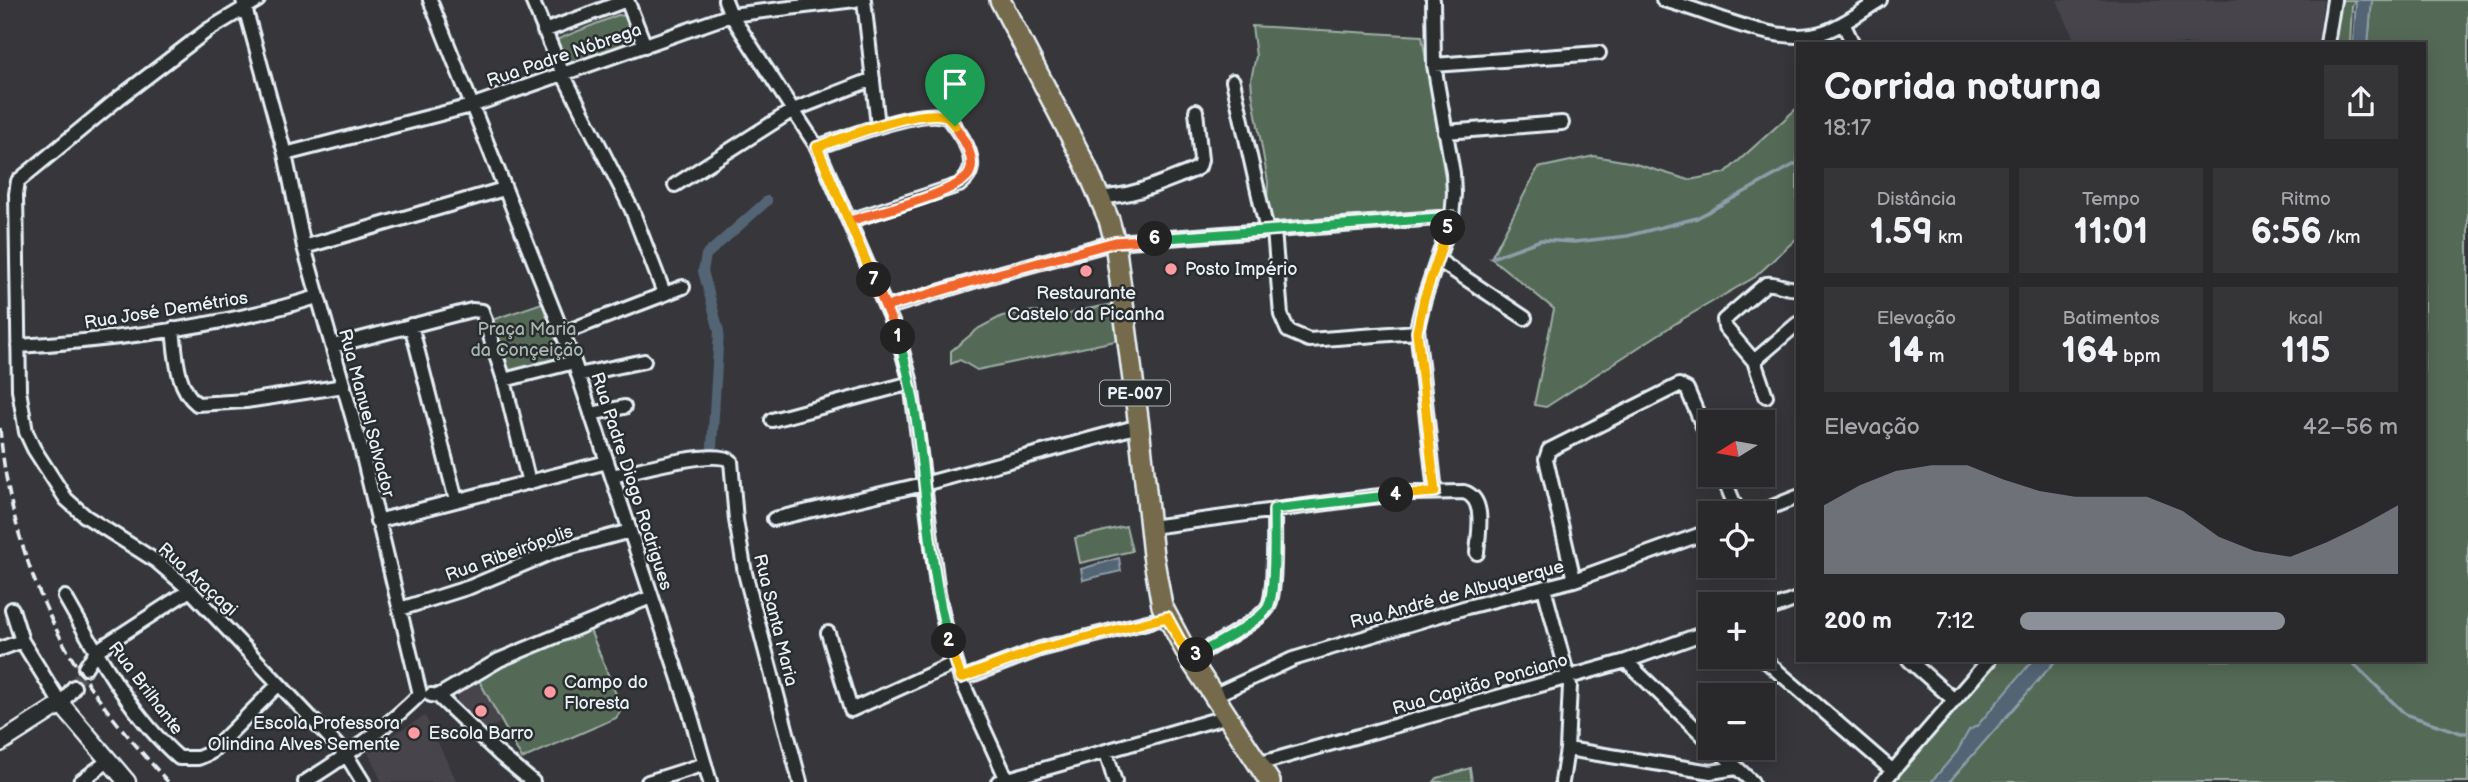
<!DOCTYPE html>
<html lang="pt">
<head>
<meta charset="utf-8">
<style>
	:root { --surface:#29292c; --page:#353538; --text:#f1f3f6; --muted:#a5a6a9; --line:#454548; --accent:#8c9099 }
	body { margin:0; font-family:"Balsamiq Sans",sans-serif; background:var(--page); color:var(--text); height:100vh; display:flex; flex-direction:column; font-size:26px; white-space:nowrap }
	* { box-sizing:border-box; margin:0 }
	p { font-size:23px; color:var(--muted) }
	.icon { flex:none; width:38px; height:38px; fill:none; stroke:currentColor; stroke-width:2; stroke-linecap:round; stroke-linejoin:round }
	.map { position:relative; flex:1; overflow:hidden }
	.drawer { position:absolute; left:1796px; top:42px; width:630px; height:620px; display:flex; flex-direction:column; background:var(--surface); border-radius:0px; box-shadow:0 4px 18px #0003,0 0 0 2px var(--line) }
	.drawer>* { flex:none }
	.needle { width:46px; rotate:259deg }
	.tools { position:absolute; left:1698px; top:410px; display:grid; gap:14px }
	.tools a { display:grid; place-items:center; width:77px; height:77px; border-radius:0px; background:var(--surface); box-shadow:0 4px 18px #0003,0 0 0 2px var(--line); font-size:35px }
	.pin { position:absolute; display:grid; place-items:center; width:60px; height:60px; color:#fff; margin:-72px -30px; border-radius:50% 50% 50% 0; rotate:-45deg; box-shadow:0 0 7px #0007 }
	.pin .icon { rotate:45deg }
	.km { position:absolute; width:35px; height:35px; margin:-18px; border-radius:50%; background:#222; color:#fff; font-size:19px; line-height:35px; text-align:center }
	.round { display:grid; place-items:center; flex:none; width:74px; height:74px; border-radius:0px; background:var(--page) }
	.overview { display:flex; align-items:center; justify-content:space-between; height:119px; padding:0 28px }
	h1 { font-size:38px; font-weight:800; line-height:52px }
	.stats { display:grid; grid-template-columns:repeat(3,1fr); gap:10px; height:119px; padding:7px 28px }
	.stats div { display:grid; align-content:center; border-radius:0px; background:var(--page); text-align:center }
	.stats b { font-size:35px; font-weight:800 }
	.stats small { font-size:19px; font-weight:400 }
	.stats p { font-size:19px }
	.chart { height:196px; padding:14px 28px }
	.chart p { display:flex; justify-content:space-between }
	.chart svg { width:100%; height:126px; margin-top:7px; fill:var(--accent); opacity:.7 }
	ul { padding:0 28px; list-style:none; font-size:23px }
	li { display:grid; grid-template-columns:112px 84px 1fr; align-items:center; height:52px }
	li i { height:18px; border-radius:9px; background:var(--accent) }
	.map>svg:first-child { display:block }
	.built { fill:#47444b }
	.green { fill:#556b56; stroke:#9eaea7; stroke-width:2 }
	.water { fill:#536575; stroke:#8f9da9; stroke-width:2 }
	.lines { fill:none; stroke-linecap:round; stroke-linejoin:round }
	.stream { stroke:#8f9da9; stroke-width:3.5 }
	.canal { stroke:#536575; stroke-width:10 }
	.minor-tunnel { stroke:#525357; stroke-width:12; stroke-dasharray:12 6; stroke-linecap:butt }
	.minor-casing { stroke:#e8f1f8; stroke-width:18 }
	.tertiary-casing { stroke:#e8f1f8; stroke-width:21 }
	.primary-casing { stroke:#e8f1f8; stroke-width:24 }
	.minor { stroke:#2a2d2e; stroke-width:12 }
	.tertiary { stroke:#2a2d2e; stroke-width:16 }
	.primary { stroke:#746b4b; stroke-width:19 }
	.rail { stroke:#e8f1f8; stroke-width:3.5; stroke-dasharray:10 5; stroke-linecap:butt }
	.split-1-casing { stroke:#fff; stroke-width:14 }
	.split-2-casing { stroke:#fff; stroke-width:14 }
	.split-3-casing { stroke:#fff; stroke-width:14 }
	.split-4-casing { stroke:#fff; stroke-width:14 }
	.split-5-casing { stroke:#fff; stroke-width:14 }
	.split-6-casing { stroke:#fff; stroke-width:14 }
	.split-7-casing { stroke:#fff; stroke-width:14 }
	.split-8-casing { stroke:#fff; stroke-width:14 }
	.split-1 { stroke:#f0652b; stroke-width:9 }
	.split-2 { stroke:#22a559; stroke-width:9 }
	.split-3 { stroke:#f5b400; stroke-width:9 }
	.split-4 { stroke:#22a559; stroke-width:9 }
	.split-5 { stroke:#f5b400; stroke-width:9 }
	.split-6 { stroke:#22a559; stroke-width:9 }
	.split-7 { stroke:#f0652b; stroke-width:9 }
	.split-8 { stroke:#f5b400; stroke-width:9 }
	.poi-dot { fill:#ff9aa2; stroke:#2a2d2e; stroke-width:2.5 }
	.labels { text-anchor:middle; stroke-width:5; stroke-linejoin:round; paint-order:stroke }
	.shield { fill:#2a2d2e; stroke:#afb6bb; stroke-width:2 }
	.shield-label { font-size:16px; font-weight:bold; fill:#e8f1f8 }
	.street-label { font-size:18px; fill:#e8f1f8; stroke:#2a2d2e }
	.poi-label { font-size:18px; fill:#e8f1f8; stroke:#2a2d2e; text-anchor:start }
	.park-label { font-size:18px; fill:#a6b5af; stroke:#2a2d2e }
</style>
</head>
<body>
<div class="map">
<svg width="2468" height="782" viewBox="0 0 2468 782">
	<rect width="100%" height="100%" fill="#37373b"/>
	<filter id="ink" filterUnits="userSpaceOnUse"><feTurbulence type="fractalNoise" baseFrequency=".0143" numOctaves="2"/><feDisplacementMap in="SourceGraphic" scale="14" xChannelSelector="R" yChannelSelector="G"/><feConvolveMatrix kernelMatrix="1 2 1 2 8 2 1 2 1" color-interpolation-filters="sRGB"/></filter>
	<g filter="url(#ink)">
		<path class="built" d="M2057,0h266l-5,44h-242z
			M479,678l23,44 -18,9 -28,-30 5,-13z
			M425,716l32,66h-75l-15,-32z"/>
		<path class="green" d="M2341,0h14l-3,6 -2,38h-15z
			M2372,0h96v782h-519l107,-122h368v-616h-56z
			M618,15l8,1 11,28 -70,29 -11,-32 2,-2z
			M1252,26l170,10 25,154 -1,20 -173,16 -6,-24 1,-20 -16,-90 -1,-13 5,-23z
			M1797,108v130l-42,39 -74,43 -135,87 -12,-2 20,-96 -63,-51 47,-90 56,-12 35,6 60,18 36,-7z
			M545,302l19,53 -1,5 -56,14 -15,-54z
			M1115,304l5,36 -143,30 -17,-10 -9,4v-13l28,-23 23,-12 32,-5 22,8 25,-9z
			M1126,526l6,25 -52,12 -5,-25z
			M590,630l32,79 -6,9 -94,41 -46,-84z
			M1990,660h48l-101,122h-58z
			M1470,768l2,14h-38l3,-4z"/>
		<path class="water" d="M2356,0h16l-4,44h-15z
			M1119,558l2,13 -38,9 -2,-11z
			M2033,660h23l-107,122h-18l26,-30 12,-22 8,-4z"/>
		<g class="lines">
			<path class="stream" d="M1491,258l50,-18 33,2 53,-6 70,-18 100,-55
				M2350,660l55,54 56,19h7"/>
			<path class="canal" d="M712,447l7,-116 -16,-60 3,-16 61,-54"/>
			<path class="minor-tunnel" d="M74,687l11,-19"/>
			<g class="minor-casing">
				<path id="minor" d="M243,0l42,154 19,93 56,197 60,250
					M258,0l-50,30 -89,68 -101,83 -2,13 3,196 7,42 8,17 32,50 19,17 71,45 34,29 157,166 16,26
					M430,0l144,362 114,344 22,76
					M532,0l31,74 69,136 32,83
					M627,0l18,46
					M725,0l6,15 86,132 81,189 13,47 27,210 8,37 15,49 47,103
					M864,0l14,126
					M1433,0l1,65 19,108 1,21 -2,23 -28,82 -7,29 18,164
					M1663,0c47,11 114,48 161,32 20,-7 38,-21 56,-32
					M1843,23l10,21
					M544,31l83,-31
					M2327,44l7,-44
					M1434,65l165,-12
					M1233,81l34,150
					M1445,132l117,-9
					M817,147c24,-8 113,-43 132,-28 14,18 36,48 10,66l-110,36
					M285,154l186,-48 260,-91 124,-15
					M675,185l118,-75 80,-31
					M1100,197c32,0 63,-15 92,-26l7,-4 2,-7 -5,-49
					M1274,230l7,85 7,16 21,9 108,-8
					M304,247l200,-58
					M1438,260l87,58
					M886,308l104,-32 125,-34 337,-25
					M411,325l45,175
					M173,329c3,25 3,59 24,75l49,-3 98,-15
					M563,333l120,-46
					M18,346c100,-6 203,-19 299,-49
					M333,346l139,-36 10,1 22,69 25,103
					M1754,361l43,-37
					M578,375l66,-14
					M504,380l70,-18
					M1766,396l-12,-35 -29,-34 -1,-7 42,-36c10,-2 20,6 31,4
					M591,414l33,-7
					M772,420l139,-37
					M1722,474l16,39
					M613,476c22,-5 101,-28 118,-15l5,59 9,53 55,209
					M1757,513l40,-16
					M774,519l150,-35 215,-58
					M377,521l230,-59
					M1151,527l220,-30 40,-4 53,-1c23,7 14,42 13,61
					M1574,580l-28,-121 3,-9 130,-65 8,4 23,54
					M1544,588l26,97 -3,64 -5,33
					M65,597c32,56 65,118 114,161h19l12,-5 69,-69
					M12,609l10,32 39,63 13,-17
					M400,609l70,-22 83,-35 77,-21
					M1762,612l35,-13
					M828,633l23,77 104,-47
					M0,649l22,-8
					M1760,656l133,115
					M1190,659c17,-11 68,-36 78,-52 8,-13 6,-79 6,-98
					M1909,660l45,40
					M1626,661l84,81
					M85,668l11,-17 94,-61
					M961,679l79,-30 127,-32
					M431,695l7,1 61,58 34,28
					M1215,695l78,-36 174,-52 107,-27 136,-49
					M438,696l61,-36 152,-63
					M1715,747l37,35
					M1567,749l144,23 25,-4
					M1106,752l9,30
					M1258,764l368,-103 84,-30
					M80,782l28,-21
					M305,782c42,-26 80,-53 115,-88
					M648,782l57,-18
					M998,782l230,-66
					M1883,782l106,-122"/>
			</g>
			<g class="tertiary-casing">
				<path id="tertiary" d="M0,743l61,-39 66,78"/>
			</g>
			<g class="primary-casing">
				<path id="primary" d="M1000,0l85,164 24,56 6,22 24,184 14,129 9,51 28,53 80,123"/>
			</g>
			<use href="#minor" class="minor"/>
			<use href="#tertiary" class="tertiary"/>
			<use href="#primary" class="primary"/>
			<path class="rail" d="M0,428c6,80 32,163 73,232 26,44 61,84 95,122"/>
		</g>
	</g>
	<g class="lines" filter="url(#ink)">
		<g class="split-1-casing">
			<path id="split-1" d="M898,337l-49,-116c23,-7 114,-29 121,-49 6,-16 -7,-33 -15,-46"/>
		</g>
		<g class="split-2-casing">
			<path id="split-2" d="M898,337c31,98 23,204 51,304"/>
		</g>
		<g class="split-3-casing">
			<path id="split-3" d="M949,641l12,37 79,-29 127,-32 23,42 6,-4"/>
		</g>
		<g class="split-4-casing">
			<path id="split-4" d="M1196,655c16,-9 64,-33 72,-48 8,-14 6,-79 6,-98l122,-14"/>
		</g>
		<g class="split-5-casing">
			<path id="split-5" d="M1396,495l39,-3 -18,-160 7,-33 24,-71"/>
		</g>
		<g class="split-6-casing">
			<path id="split-6" d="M1155,239l297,-22 -4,11"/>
		</g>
		<g class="split-7-casing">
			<path id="split-7" d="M874,280l12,27 104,-31 125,-34 40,-3"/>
		</g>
		<g class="split-8-casing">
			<path id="split-8" d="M874,280l-57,-133c30,-10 99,-39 129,-31l9,10"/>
		</g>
		<use href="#split-1" class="split-1"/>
		<use href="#split-2" class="split-2"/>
		<use href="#split-3" class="split-3"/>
		<use href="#split-4" class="split-4"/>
		<use href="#split-5" class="split-5"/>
		<use href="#split-6" class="split-6"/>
		<use href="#split-7" class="split-7"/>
		<use href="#split-8" class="split-8"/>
	</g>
	<g class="poi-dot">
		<circle cx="1171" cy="269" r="7"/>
		<circle cx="1086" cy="271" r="7"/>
		<circle cx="550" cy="692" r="7"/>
		<circle cx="481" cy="711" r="7"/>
		<circle cx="414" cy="733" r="7"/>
	</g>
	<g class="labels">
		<rect class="shield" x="1100" y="380.5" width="70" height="25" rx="5"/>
		<g class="shield-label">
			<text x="1135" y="399">PE-007</text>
		</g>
		<g class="street-label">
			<text transform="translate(564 55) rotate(-19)" y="6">Rua Padre Nóbrega</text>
			<text transform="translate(166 310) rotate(-9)" y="6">Rua José Demétrios</text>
			<text transform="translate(367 413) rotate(75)" y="6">Rua Manuel Salvador</text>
			<text transform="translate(632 481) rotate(72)" y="6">Rua Padre Diogo Rodrigues</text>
			<text transform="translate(509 553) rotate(-20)" y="6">Rua Ribeirópolis</text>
			<text transform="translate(198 579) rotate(42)" y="6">Rua Araçagi</text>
			<text transform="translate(1457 594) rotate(-15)" y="6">Rua André de Albuquerque</text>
			<text transform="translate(776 620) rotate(76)" y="6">Rua Santa Maria</text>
			<text transform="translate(1480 684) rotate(-16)" y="6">Rua Capitão Ponciano</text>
			<text transform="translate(146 688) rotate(53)" y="6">Rua Brilhante</text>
		</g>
		<g class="poi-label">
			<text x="1185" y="275">Posto Império</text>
			<text x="1086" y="299" text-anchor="middle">Restaurante<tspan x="1086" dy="21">Castelo da Picanha</tspan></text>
			<text x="564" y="688">Campo do<tspan x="564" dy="21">Floresta</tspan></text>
			<text x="400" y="729" text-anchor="end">Escola Professora<tspan x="400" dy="21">Olindina Alves Semente</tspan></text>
			<text x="481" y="739" text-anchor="middle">Escola Barro</text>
		</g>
		<g class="park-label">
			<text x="527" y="335">Praça Maria<tspan x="527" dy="21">da Conçeição</tspan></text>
		</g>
	</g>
</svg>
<div class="tools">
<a><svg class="needle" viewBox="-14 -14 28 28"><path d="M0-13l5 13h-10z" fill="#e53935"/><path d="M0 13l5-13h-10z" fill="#a5a6a9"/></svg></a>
<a><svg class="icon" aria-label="locate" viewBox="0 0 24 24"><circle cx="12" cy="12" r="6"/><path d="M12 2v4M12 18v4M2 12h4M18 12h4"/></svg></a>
<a>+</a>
<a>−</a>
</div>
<div class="pin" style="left:955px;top:126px;background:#1e9e55"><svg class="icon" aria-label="arrive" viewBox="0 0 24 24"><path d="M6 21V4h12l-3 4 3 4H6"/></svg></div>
<b class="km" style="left:898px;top:337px">1</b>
<b class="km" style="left:949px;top:641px">2</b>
<b class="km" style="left:1196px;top:655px">3</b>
<b class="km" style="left:1396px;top:495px">4</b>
<b class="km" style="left:1448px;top:228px">5</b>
<b class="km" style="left:1155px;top:239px">6</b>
<b class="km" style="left:874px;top:280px">7</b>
<section class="drawer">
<div class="overview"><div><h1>Corrida noturna</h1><p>18:17</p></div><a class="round"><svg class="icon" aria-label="share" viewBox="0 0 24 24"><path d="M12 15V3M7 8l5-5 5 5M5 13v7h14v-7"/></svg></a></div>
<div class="stats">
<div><p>Distância</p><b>1.59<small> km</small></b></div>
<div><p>Tempo</p><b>11:01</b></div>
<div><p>Ritmo</p><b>6:56<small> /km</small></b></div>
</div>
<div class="stats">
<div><p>Elevação</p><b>14<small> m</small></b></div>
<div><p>Batimentos</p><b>164<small> bpm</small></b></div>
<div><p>kcal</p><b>115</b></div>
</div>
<div class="chart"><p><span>Elevação</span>42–56 m</p>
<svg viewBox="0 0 160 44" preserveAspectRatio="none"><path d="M0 44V20L10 13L20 8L30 6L40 6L50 11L60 15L70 17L80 17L90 17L100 22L110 31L120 36L130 38L140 33L150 27L160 20V44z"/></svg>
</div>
<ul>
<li><b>200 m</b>7:12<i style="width:70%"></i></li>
</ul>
</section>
</div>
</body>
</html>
